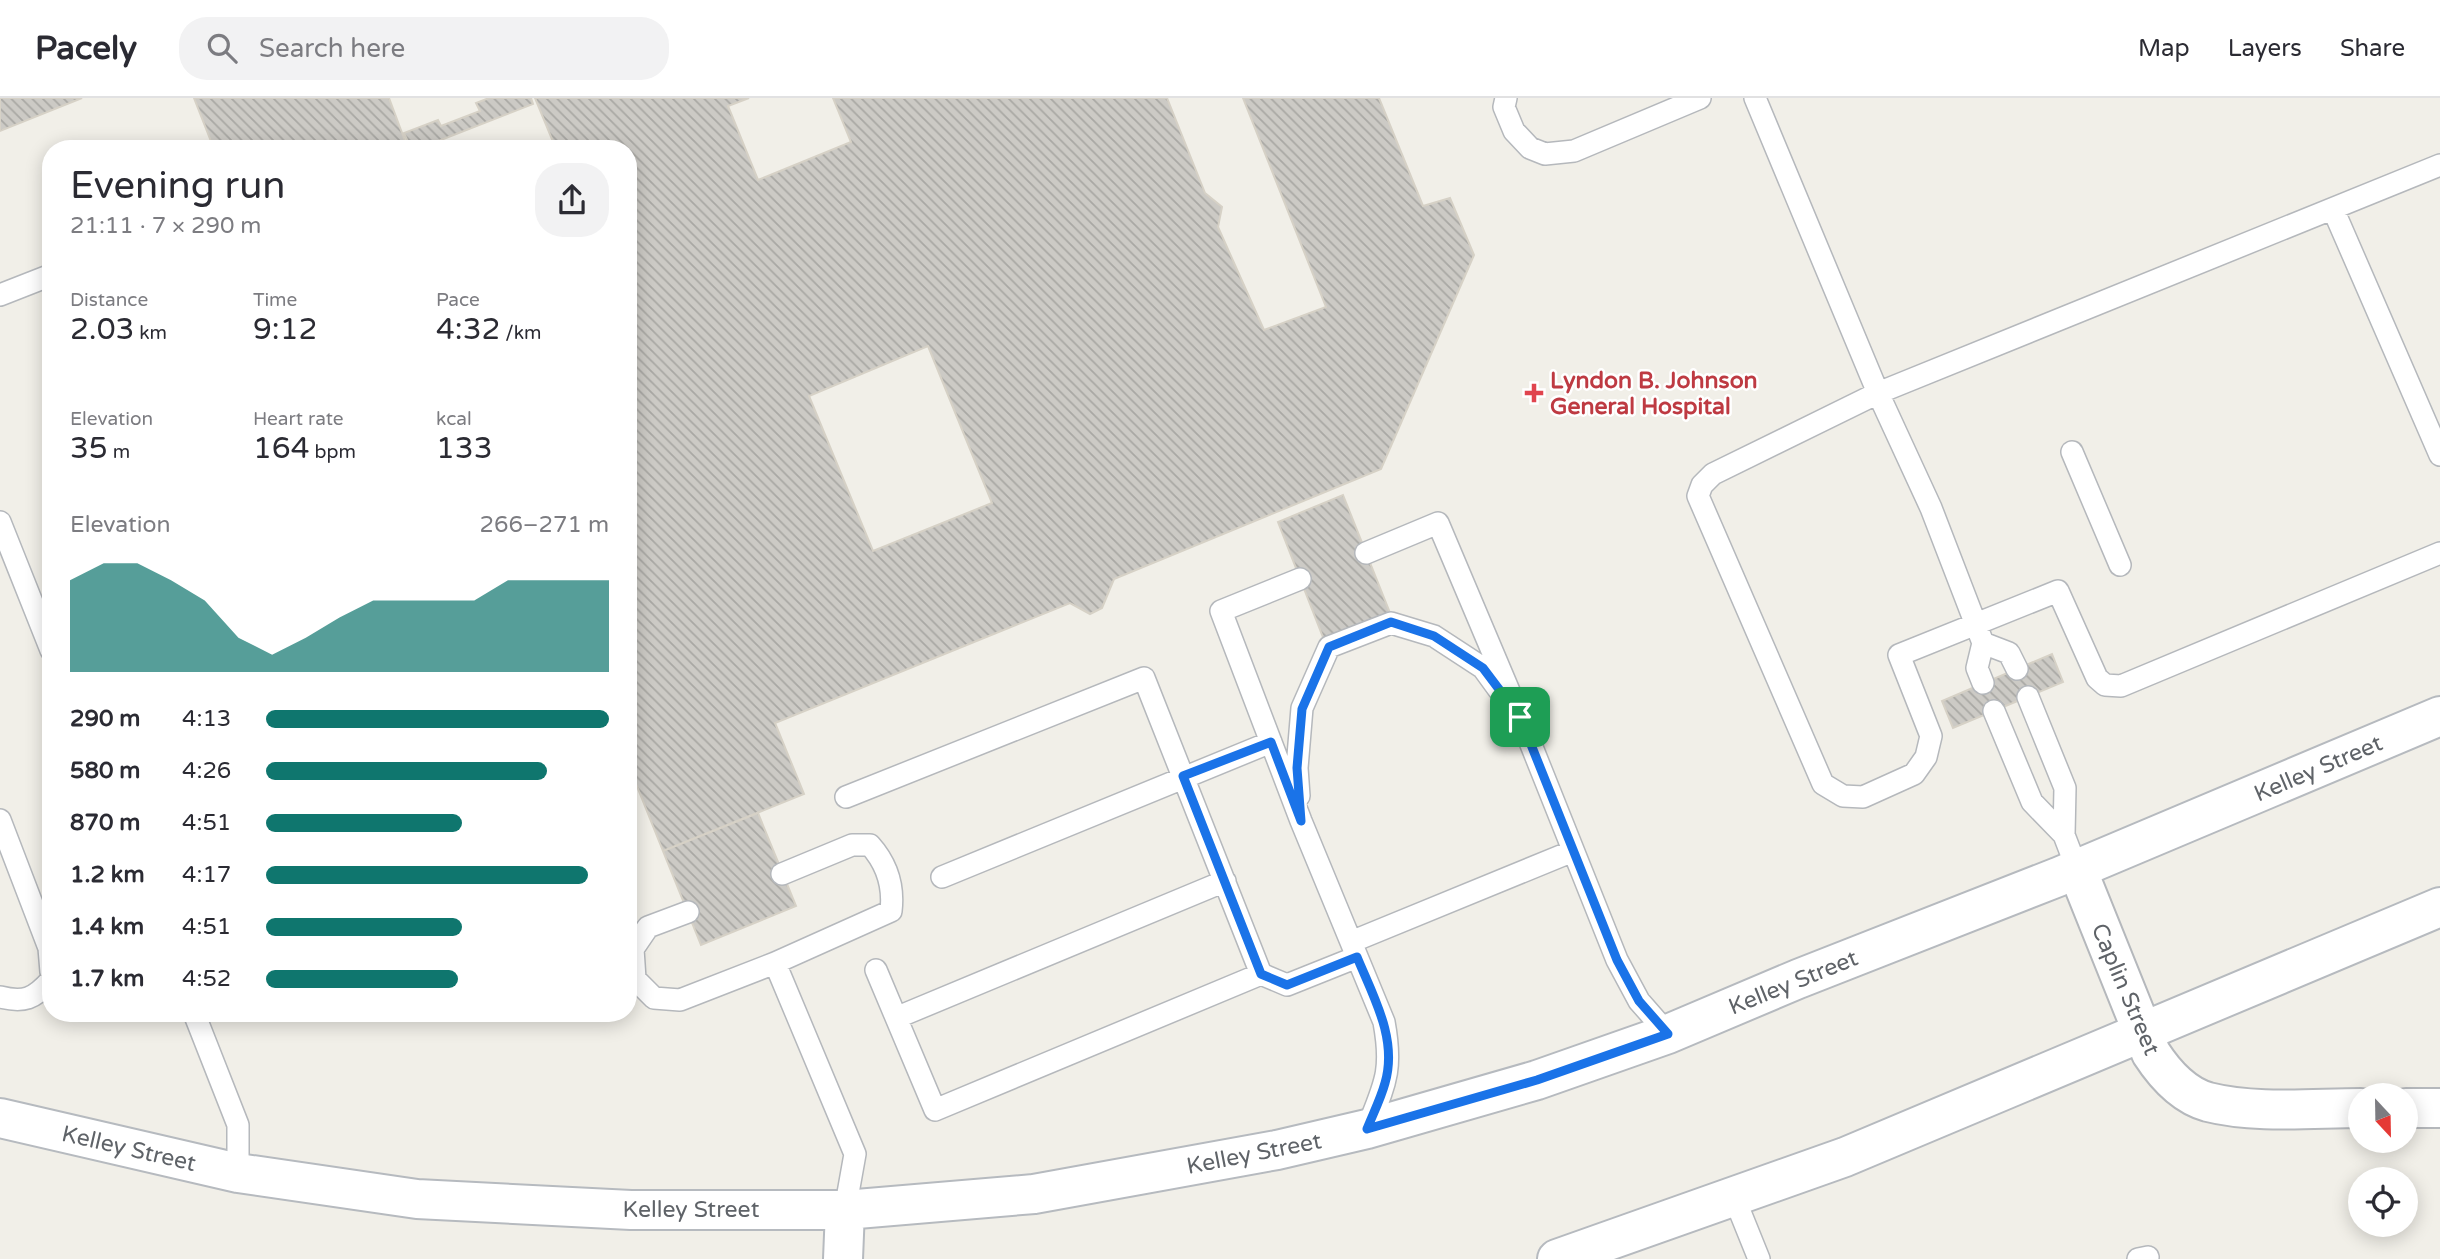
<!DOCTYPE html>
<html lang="en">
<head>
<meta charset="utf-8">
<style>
	:root { --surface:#fff; --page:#f2f2f3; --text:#2b2b33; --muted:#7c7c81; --line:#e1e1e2; --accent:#0f766e }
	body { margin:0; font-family:"Varela Round",sans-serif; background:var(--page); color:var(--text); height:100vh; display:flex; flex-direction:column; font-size:26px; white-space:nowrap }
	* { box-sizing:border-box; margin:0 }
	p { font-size:23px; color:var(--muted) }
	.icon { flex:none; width:38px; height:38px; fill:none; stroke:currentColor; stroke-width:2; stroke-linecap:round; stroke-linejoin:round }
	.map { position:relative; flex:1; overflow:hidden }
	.panel { position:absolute; left:42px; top:42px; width:595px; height:882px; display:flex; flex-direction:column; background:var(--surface); border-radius:28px; box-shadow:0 4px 18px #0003 }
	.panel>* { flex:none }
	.needle { width:46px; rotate:158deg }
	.tools { position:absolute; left:2348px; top:985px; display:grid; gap:14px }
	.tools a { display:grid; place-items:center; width:70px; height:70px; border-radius:50%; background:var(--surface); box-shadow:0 4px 18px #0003; font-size:35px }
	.pin { position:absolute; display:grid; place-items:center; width:60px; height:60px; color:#fff; margin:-30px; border-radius:14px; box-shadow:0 4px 10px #0006 }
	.round { display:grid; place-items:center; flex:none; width:74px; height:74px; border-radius:28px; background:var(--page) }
	.summary { display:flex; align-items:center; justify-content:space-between; height:119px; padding:0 28px }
	h1 { font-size:38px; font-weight:600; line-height:52px }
	.stats { display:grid; grid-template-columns:repeat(3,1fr); gap:10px; height:119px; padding:7px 28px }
	.stats div { display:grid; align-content:center }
	.stats b { font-size:30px; font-weight:600 }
	.stats small { font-size:19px; font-weight:400 }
	.stats p { font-size:19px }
	.chart { height:196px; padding:14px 28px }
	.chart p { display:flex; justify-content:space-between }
	.chart svg { width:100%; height:126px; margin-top:7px; fill:var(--accent); opacity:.7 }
	ul { padding:0 28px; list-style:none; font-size:23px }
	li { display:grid; grid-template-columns:112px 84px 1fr; align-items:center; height:52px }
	li i { height:18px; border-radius:9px; background:var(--accent) }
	header { display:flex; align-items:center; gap:42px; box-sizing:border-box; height:98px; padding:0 35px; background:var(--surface); border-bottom:2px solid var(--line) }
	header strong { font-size:33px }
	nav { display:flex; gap:38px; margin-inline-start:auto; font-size:24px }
	.search { width:490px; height:63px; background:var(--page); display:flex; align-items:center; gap:18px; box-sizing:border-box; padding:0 24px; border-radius:28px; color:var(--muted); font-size:26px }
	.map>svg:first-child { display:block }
	.building { fill:url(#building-back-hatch); stroke:#d6d1c6; stroke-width:2; fill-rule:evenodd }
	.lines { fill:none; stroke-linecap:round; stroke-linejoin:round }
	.lane-casing { stroke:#b5b8bc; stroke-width:24 }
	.street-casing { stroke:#b5b8bc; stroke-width:42 }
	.secondary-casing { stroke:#b6babf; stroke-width:42 }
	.lane { stroke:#fff; stroke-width:21 }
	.street { stroke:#fff; stroke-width:38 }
	.secondary { stroke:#fff; stroke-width:38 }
	.route-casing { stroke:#fff; stroke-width:14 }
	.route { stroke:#1a73e8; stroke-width:9 }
	.health-dot { fill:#e0444e; stroke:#fff; stroke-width:2.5 }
	.labels { text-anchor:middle; stroke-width:5; stroke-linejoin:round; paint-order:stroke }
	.health-label { font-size:23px; font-weight:bold; fill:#be3a42; stroke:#fff; text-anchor:start }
	.street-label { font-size:23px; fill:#5f6368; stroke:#fff }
</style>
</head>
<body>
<header>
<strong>Pacely</strong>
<div class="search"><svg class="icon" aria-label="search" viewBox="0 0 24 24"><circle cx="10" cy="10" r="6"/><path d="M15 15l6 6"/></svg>Search here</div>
<nav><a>Map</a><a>Layers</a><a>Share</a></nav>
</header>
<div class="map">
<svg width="2440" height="1161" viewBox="0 0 2440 1161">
	<defs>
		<pattern id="building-back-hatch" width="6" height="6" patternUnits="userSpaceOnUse" patternTransform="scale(1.75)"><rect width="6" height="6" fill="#cccac5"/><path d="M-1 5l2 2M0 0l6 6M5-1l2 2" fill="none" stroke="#a9a8a4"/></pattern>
	</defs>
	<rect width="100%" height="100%" fill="#f1efe8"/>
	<path class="building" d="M0,0h82l-82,33z
		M194,0h195l19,51h-194z
		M489,0h42l2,6 -115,45h-7l-7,-16 34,-13 3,6 39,-15 -4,-8z
		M535,0h214l-21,8 30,74 93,-38 -18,-44h334l38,95 17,14 -4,20 46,103 62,-23 -83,-209h136l44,108 27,-8 24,57 -93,214 -267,110 -12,29 -12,6 -20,-11 -295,120 29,71 -141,57 -31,-77 -4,1v-275l8,-4 -8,-19v-328h-72zM928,248l64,157 -119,48 -64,-155z
		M1343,397l49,123 -66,27 -48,-123z
		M2052,556l11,28 -110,46 -11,-27z
		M758,715l38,93 -95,39 -38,-94z"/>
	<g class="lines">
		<g class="lane-casing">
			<path id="lane" d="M1506,0l-2,9 10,24 16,17 15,6 29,-3 126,-53
				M1755,0l123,295 53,115 52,135 -6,25 6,15
				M2440,67l-562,228 -165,81 -11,11 -4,11 125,288 20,12 20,1 51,-23 12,-17 5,-21 -32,-81 159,-64 39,87 8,7 16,1 319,-133
				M2333,111l107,246
				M0,197l51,-20
				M2072,354l48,113
				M0,424l51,128
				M1366,455l72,-30 82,194 97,243 22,41 29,33
				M1300,481l-79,32 80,210 83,201c9,49 1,62 -17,107
				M1983,545l26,10 8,16
				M2028,599l37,91 -1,47 13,34
				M1994,613l38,91 32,33
				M1299,698l-2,-28 5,-60 27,-61 62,-24 43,13 49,32 16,22
				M846,699l298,-119 117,296 -326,136 -59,-140
				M0,722l49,128 2,24
				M942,779l329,-135
				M688,814l-40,15 -15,22 2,30 19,19 26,2 95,-37 116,-52c3,-25 -4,-47 -21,-66h-18l-70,29
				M1351,844l222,-91
				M775,865l80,191 -10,56
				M1261,876l26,11 70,-28
				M0,899c24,6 34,2 51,-17
				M194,915l44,112v48
				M898,919l327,-136
				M1734,1099l25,62
				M2138,1161l10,-2"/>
		</g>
		<g class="street-casing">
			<path id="street" d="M2077,771l74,184c13,20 32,42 57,49 47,12 105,6 153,6
				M2406,1010h34"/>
		</g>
		<g class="secondary-casing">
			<path id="secondary" d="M0,1020l238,55 179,26 214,11h214l189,-16 243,-44 90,-21 170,-49 131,-46 130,-55 260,-102 382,-161
				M843,1161l2,-49
				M1557,1161l288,-102 595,-250"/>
		</g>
		<use href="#lane" class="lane"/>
		<use href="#street" class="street"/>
		<use href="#secondary" class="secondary"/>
	</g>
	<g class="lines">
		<g class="route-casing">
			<path id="route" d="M1391,524l43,14 49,32 37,49 97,243 22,41 29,33 -131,46 -170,49c6,-15 14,-31 18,-46 13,-44 -12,-87 -28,-126l-70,28 -26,-11 -78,-198 88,-34 30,79 -4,-53 5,-59 27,-62z"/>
		</g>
		<use href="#route" class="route"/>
	</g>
	<path class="health-dot" d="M1530.5 284.5h7v7h7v7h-7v7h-7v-7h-7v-7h7z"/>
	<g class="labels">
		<g class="health-label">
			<text x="1550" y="290">Lyndon B. Johnson<tspan x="1550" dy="26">General Hospital</tspan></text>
		</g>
		<g class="street-label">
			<text transform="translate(2318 670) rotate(-23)" y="8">Kelley Street</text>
			<text transform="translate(1793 884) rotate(-22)" y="8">Kelley Street</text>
			<text transform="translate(2126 891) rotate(67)" y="8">Caplin Street</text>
			<text transform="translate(129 1050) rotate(13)" y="8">Kelley Street</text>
			<text transform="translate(1254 1055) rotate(-11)" y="8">Kelley Street</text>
			<text x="691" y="1119">Kelley Street</text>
		</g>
	</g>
</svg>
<div class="tools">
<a><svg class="needle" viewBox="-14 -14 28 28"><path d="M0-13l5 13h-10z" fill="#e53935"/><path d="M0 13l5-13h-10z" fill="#7c7c81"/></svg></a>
<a><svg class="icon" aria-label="locate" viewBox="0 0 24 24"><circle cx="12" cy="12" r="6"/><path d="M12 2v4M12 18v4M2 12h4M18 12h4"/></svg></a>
</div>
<div class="pin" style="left:1520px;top:619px;background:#1e9e55"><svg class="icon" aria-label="arrive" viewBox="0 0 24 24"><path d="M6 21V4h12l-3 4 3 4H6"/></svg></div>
<section class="panel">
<div class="summary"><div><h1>Evening run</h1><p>21:11 · 7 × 290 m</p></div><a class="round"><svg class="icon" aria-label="share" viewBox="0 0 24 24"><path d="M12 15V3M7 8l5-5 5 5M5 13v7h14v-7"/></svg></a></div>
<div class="stats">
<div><p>Distance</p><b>2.03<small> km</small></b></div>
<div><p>Time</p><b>9:12</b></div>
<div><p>Pace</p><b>4:32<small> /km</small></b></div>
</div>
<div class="stats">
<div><p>Elevation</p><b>35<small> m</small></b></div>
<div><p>Heart rate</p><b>164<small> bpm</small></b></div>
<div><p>kcal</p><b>133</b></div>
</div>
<div class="chart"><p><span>Elevation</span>266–271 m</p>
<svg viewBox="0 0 160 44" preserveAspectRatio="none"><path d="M0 44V12L10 6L20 6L30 12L40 19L50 32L60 38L70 32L80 25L90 19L100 19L110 19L120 19L130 12L140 12L150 12L160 12V44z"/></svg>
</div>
<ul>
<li><b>290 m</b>4:13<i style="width:100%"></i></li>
<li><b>580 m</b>4:26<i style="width:82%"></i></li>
<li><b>870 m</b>4:51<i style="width:57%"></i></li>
<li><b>1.2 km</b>4:17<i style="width:94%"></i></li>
<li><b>1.4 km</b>4:51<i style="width:57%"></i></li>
<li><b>1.7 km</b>4:52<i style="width:56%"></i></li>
</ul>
</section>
</div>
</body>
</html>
